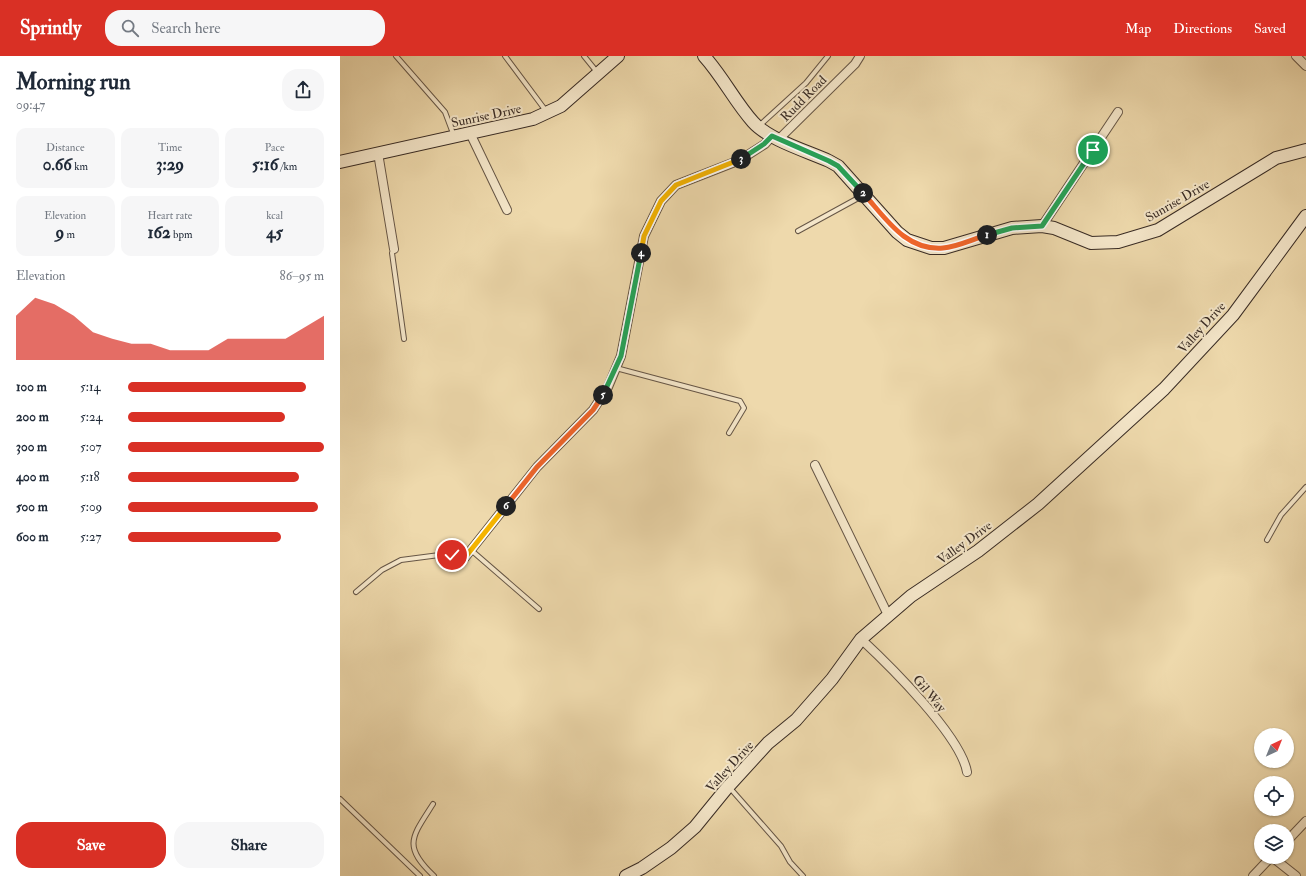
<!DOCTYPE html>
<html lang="en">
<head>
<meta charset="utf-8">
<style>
	:root { --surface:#fff; --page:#f6f6f7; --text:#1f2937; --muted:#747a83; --accent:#d93025 }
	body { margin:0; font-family:"IM FELL Double Pica",serif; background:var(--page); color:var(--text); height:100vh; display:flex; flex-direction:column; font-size:15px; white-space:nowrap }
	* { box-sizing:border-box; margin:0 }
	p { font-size:13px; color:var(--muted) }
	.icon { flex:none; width:22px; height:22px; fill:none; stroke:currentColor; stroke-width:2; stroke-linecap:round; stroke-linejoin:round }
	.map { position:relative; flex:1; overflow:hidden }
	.sheet { display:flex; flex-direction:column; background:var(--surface); width:340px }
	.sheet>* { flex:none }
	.needle { width:26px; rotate:43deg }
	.controls { position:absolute; left:914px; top:672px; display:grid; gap:8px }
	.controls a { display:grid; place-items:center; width:40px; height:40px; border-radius:50%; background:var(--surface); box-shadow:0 1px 3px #0004; font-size:20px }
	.pin { position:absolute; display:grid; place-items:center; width:34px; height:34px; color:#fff; margin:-17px; border:2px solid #fff; border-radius:50%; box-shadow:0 1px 4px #0007 }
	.km { position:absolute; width:20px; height:20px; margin:-10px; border-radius:50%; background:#222; color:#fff; font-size:11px; line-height:20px; text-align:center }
	.round { display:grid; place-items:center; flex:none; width:42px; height:42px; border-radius:16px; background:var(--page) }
	.headline { display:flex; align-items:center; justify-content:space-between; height:68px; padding:0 16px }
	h1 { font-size:22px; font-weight:700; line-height:30px }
	.figures { display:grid; grid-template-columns:repeat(3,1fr); gap:6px; height:68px; padding:4px 16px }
	.figures div { display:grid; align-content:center; border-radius:10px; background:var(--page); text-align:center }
	.figures b { font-size:17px; font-weight:700 }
	.figures small { font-size:11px; font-weight:400 }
	.figures p { font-size:11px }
	.chart { height:112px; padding:8px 16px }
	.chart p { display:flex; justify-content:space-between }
	.chart svg { width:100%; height:72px; margin-top:4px; fill:var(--accent); opacity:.7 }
	.action { display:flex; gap:8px; margin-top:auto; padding:8px 16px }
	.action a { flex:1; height:46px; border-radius:16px; background:var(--accent); color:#fff; font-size:16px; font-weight:700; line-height:46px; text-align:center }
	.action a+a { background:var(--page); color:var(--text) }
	ul { padding:0 16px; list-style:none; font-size:13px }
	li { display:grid; grid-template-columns:64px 48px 1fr; align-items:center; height:30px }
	li i { height:10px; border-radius:5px; background:var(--accent) }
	header { display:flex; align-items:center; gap:24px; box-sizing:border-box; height:56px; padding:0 20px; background:var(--accent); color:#fff }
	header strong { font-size:19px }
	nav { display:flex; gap:22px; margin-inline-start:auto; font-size:14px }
	.search { width:280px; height:36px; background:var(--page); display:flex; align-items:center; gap:10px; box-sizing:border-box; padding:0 14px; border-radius:16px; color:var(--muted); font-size:15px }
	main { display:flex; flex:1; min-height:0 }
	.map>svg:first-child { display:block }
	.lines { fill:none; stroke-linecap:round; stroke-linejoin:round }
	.lane-casing { stroke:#665646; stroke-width:6 }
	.street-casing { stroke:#665646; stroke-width:10 }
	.secondary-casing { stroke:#382b24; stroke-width:14 }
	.lane { stroke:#f4e6c9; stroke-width:4 }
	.street { stroke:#f4e6c9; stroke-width:8 }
	.secondary { stroke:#f4e6c9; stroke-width:12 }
	.split-1-casing { stroke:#fff; stroke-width:8 }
	.split-2-casing { stroke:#fff; stroke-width:8 }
	.split-3-casing { stroke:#fff; stroke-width:8 }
	.split-4-casing { stroke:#fff; stroke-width:8 }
	.split-5-casing { stroke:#fff; stroke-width:8 }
	.split-6-casing { stroke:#fff; stroke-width:8 }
	.split-7-casing { stroke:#fff; stroke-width:8 }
	.split-1 { stroke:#22a559; stroke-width:5 }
	.split-2 { stroke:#f0652b; stroke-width:5 }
	.split-3 { stroke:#22a559; stroke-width:5 }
	.split-4 { stroke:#f5b400; stroke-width:5 }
	.split-5 { stroke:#22a559; stroke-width:5 }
	.split-6 { stroke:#f0652b; stroke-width:5 }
	.split-7 { stroke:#f5b400; stroke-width:5 }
	.labels { text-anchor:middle; stroke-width:4; stroke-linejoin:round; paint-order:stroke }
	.street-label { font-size:13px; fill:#382b24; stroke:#f4e6c9 }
</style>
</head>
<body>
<header>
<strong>Sprintly</strong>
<div class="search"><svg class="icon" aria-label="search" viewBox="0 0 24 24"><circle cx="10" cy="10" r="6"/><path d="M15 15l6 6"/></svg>Search here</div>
<nav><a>Map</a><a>Directions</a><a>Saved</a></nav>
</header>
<main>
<section class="sheet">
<div class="headline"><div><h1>Morning run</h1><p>09:47</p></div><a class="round"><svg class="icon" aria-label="share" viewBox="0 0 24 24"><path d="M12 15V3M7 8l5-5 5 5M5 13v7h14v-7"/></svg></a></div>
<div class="figures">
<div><p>Distance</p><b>0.66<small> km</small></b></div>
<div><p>Time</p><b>3:29</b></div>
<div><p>Pace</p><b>5:16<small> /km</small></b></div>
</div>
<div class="figures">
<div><p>Elevation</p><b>9<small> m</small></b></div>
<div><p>Heart rate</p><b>162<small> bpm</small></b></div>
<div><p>kcal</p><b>45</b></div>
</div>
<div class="chart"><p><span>Elevation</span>86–95 m</p>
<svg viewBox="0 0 160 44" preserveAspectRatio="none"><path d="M0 44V17L10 6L20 10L30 17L40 27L50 31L60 34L70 34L80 38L90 38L100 38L110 31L120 31L130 31L140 31L150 24L160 17V44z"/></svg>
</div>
<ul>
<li><b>100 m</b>5:14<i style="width:91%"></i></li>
<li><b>200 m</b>5:24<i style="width:80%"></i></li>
<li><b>300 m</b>5:07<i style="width:100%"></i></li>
<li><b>400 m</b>5:18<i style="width:87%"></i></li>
<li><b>500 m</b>5:09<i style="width:97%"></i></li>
<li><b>600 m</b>5:27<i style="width:78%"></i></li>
</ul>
<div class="action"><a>Save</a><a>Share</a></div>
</section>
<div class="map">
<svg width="966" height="820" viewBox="0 0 966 820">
	<rect width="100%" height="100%" fill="#eed9ac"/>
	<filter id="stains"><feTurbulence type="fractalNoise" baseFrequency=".005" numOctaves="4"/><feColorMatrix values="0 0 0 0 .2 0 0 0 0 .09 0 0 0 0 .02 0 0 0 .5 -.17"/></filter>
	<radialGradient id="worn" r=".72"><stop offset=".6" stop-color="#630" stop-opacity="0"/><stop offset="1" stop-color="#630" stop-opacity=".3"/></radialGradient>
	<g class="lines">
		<g class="lane-casing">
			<path id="lane" d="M56,0l49,56 9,24
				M165,0l41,55
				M244,0l13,16
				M420,69l46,-42 22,-27
				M458,175l64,-35
				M54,193l-2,4 12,86
				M276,312l124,33 4,7 -15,25
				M927,484l14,-25 25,-28
				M131,494l68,59
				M16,536l26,-22 19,-10 46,-6 16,6
				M390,732l51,58 9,16 13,14
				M0,743l80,77
				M93,748c-21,33 -31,42 1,72"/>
		</g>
		<g class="street-casing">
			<path id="street" d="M956,0l10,10
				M130,77l37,77
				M439,83l76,-75 5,-8
				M38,97l16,96
				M702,170l76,-114
				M475,409l73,150
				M123,504l74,-93 56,-57 15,-23 13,-31 23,-120 17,-35 15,-16 64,-25 25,-16 7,-8
				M521,583c28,26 100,97 106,133
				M947,785l19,-20
				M932,801l24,19
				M913,820l18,-19"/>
		</g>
		<g class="secondary-casing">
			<path id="secondary" d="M364,0c19,21 31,46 49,66 16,18 54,29 76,39l9,5 59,66 10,8 24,8h13l68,-20 30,-2 12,2 37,15 27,-1 40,-12 118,-72 30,-8
				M0,106l193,-43 28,-13 57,-50
				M286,820l16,-8 29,-20 24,-21 31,-38 42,-46 28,-23 36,-41 29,-40 50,-43 67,-45 60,-47 126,-115 69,-74 73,-99"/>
		</g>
		<use href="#lane" class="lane"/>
		<use href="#street" class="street"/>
		<use href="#secondary" class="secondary"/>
	</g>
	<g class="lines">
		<g class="split-1-casing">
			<path id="split-1" d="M647,179l25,-7 30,-2 51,-76"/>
		</g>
		<g class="split-2-casing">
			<path id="split-2" d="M523,137c22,24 42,58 80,55 14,-1 30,-9 44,-13"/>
		</g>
		<g class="split-3-casing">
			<path id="split-3" d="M401,103l23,-15 8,-8 57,25 9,5 25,27"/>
		</g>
		<g class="split-4-casing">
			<path id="split-4" d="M301,197l3,-17 17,-35 15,-16 65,-26"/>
		</g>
		<g class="split-5-casing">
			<path id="split-5" d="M263,339l18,-39 20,-103"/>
		</g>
		<g class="split-6-casing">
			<path id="split-6" d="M166,450l31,-39 56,-57 10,-15"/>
		</g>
		<g class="split-7-casing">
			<path id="split-7" d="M112,499l11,5 43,-54"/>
		</g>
		<use href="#split-1" class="split-1"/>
		<use href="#split-2" class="split-2"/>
		<use href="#split-3" class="split-3"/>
		<use href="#split-4" class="split-4"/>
		<use href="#split-5" class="split-5"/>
		<use href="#split-6" class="split-6"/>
		<use href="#split-7" class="split-7"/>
	</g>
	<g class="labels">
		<g class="street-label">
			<text transform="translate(463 42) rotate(-45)" y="5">Rudd Road</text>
			<text transform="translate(146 59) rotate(-12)" y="5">Sunrise Drive</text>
			<text transform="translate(837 144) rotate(-30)" y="5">Sunrise Drive</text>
			<text transform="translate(861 271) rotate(-48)" y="5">Valley Drive</text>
			<text transform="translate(624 486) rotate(-36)" y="5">Valley Drive</text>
			<text transform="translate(590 637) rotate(50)" y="5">Gil Way</text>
			<text transform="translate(389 710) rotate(-48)" y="5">Valley Drive</text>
		</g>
	</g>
	<rect width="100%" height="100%" filter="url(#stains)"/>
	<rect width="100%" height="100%" fill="url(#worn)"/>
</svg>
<div class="controls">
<a><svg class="needle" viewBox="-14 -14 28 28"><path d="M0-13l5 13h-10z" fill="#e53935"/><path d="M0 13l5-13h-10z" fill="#747a83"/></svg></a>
<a><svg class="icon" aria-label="locate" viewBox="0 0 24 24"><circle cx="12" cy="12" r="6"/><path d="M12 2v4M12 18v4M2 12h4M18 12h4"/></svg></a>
<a><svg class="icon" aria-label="layers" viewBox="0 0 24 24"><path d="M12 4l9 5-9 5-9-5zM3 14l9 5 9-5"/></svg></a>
</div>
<div class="pin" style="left:753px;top:94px;background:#1e9e55"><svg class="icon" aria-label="arrive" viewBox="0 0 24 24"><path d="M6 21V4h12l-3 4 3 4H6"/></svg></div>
<div class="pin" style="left:112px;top:499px;background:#d93025"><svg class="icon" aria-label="check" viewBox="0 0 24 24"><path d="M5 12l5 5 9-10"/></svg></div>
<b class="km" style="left:647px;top:179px">1</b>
<b class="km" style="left:523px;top:137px">2</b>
<b class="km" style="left:401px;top:103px">3</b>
<b class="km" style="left:301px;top:197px">4</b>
<b class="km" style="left:263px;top:339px">5</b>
<b class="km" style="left:166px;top:450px">6</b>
</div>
</main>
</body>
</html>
